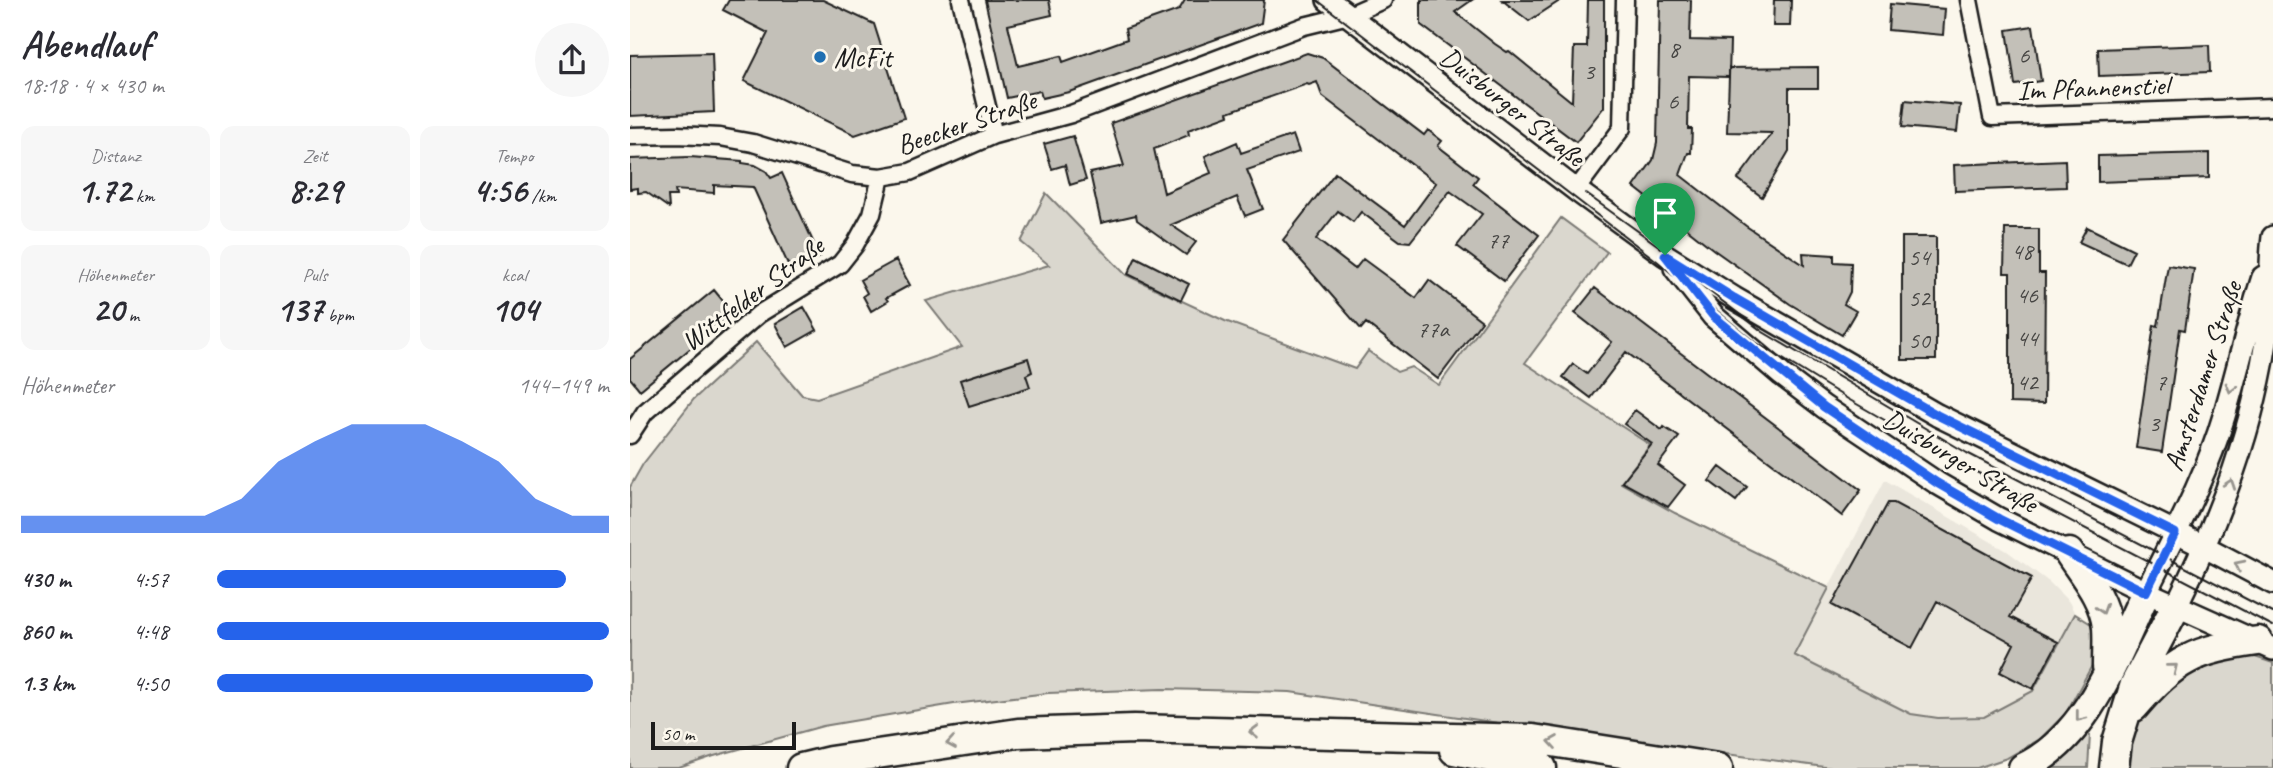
<!DOCTYPE html>
<html lang="de">
<head>
<meta charset="utf-8">
<style>
	:root { --surface:#fff; --page:#f7f7f7; --text:#2b2b33; --muted:#7c7c81; --accent:#2563eb }
	body { margin:0; font-family:Caveat,sans-serif; background:var(--page); color:var(--text); height:100vh; display:flex; flex-direction:column; font-size:26px; white-space:nowrap }
	* { box-sizing:border-box; margin:0 }
	p { font-size:23px; color:var(--muted) }
	.icon { flex:none; width:38px; height:38px; fill:none; stroke:currentColor; stroke-width:2; stroke-linecap:round; stroke-linejoin:round }
	.map { position:relative; flex:1; overflow:hidden }
	.details { display:flex; flex-direction:column; background:var(--surface); width:630px }
	.details>* { flex:none }
	.scale { position:absolute; left:21px; bottom:18px; width:145px; box-sizing:border-box; padding-left:7px; border:4px solid #1c1c1c; border-top:0; font-size:19px; line-height:24px; white-space:nowrap; color:#1c1c1c; -webkit-text-stroke:5px #fbf7ec; paint-order:stroke }
	.pin { position:absolute; display:grid; place-items:center; width:60px; height:60px; color:#fff; margin:-72px -30px; border-radius:50% 50% 50% 0; rotate:-45deg; box-shadow:0 0 7px #0007 }
	.pin .icon { rotate:45deg }
	.round { display:grid; place-items:center; flex:none; width:74px; height:74px; border-radius:37px; background:var(--page) }
	.summary { display:flex; align-items:center; justify-content:space-between; height:119px; padding:0 21px }
	h1 { font-size:38px; font-weight:800; line-height:52px }
	.figures { display:grid; grid-template-columns:repeat(3,1fr); gap:10px; height:119px; padding:7px 21px }
	.figures div { display:grid; align-content:center; border-radius:14px; background:var(--page); text-align:center }
	.figures b { font-size:35px; font-weight:800 }
	.figures small { font-size:19px; font-weight:400 }
	.figures p { font-size:19px }
	.chart { height:196px; padding:14px 21px }
	.chart p { display:flex; justify-content:space-between }
	.chart svg { width:100%; height:126px; margin-top:7px; fill:var(--accent); opacity:.7 }
	ul { padding:0 21px; list-style:none; font-size:23px }
	li { display:grid; grid-template-columns:112px 84px 1fr; align-items:center; height:52px }
	li i { height:18px; border-radius:9px; background:var(--accent) }
	main { display:flex; flex:1; min-height:0 }
	.map>svg:first-child { display:block }
	.built { fill:#eae6dc }
	.green { fill:#dad7ce; stroke:#7b7a75; stroke-width:2 }
	.building { fill:#c3c0b8; stroke:#1c1c1c; stroke-width:2 }
	.lines { fill:none; stroke-linecap:round; stroke-linejoin:round }
	.street-casing { stroke:#1c1c1c; stroke-width:21 }
	.secondary-casing { stroke:#1c1c1c; stroke-width:26 }
	.highway-casing { stroke:#1c1c1c; stroke-width:33 }
	.street { stroke:#fbf7ec; stroke-width:16 }
	.secondary { stroke:#fbf7ec; stroke-width:21 }
	.highway { stroke:#fbf7ec; stroke-width:28 }
	.tram { stroke:#1c1c1c; stroke-width:2 }
	.oneway { stroke:#97948e }
	.route-casing { stroke:#fff; stroke-width:14 }
	.route { stroke:#2563eb; stroke-width:9 }
	.poi-dot { fill:#1f6fb2; stroke:#fbf7ec; stroke-width:2.5 }
	.labels { text-anchor:middle; stroke-width:6; stroke-linejoin:round; paint-order:stroke }
	.number-label { font-size:24px; fill:#464543 }
	.poi-label { font-size:28px; fill:#1c1c1c; stroke:#fbf7ec; text-anchor:start }
	.street-label { font-size:28px; fill:#1c1c1c; stroke:#fbf7ec }
</style>
</head>
<body>
<main>
<section class="details">
<div class="summary"><div><h1>Abendlauf</h1><p>18:18 · 4 × 430 m</p></div><a class="round"><svg class="icon" aria-label="share" viewBox="0 0 24 24"><path d="M12 15V3M7 8l5-5 5 5M5 13v7h14v-7"/></svg></a></div>
<div class="figures">
<div><p>Distanz</p><b>1.72<small> km</small></b></div>
<div><p>Zeit</p><b>8:29</b></div>
<div><p>Tempo</p><b>4:56<small> /km</small></b></div>
</div>
<div class="figures">
<div><p>Höhenmeter</p><b>20<small> m</small></b></div>
<div><p>Puls</p><b>137<small> bpm</small></b></div>
<div><p>kcal</p><b>104</b></div>
</div>
<div class="chart"><p><span>Höhenmeter</span>144–149 m</p>
<svg viewBox="0 0 160 44" preserveAspectRatio="none"><path d="M0 44V38L10 38L20 38L30 38L40 38L50 38L60 32L70 19L80 12L90 6L100 6L110 6L120 12L130 19L140 32L150 38L160 38V44z"/></svg>
</div>
<ul>
<li><b>430 m</b>4:57<i style="width:89%"></i></li>
<li><b>860 m</b>4:48<i style="width:100%"></i></li>
<li><b>1.3 km</b>4:50<i style="width:96%"></i></li>
</ul>
</section>
<div class="map">
<svg width="1643" height="768" viewBox="0 0 1643 768">
	<rect width="100%" height="100%" fill="#fbf7ec"/>
	<filter id="ink" filterUnits="userSpaceOnUse"><feTurbulence type="fractalNoise" baseFrequency=".0143" numOctaves="2"/><feDisplacementMap in="SourceGraphic" scale="14" xChannelSelector="R" yChannelSelector="G"/><feConvolveMatrix kernelMatrix="1 2 1 2 8 2 1 2 1" color-interpolation-filters="sRGB"/></filter>
	<g filter="url(#ink)">
		<path class="built" d="M1255,480l122,71 42,31 20,20 6,12 -42,77 -49,26 -46,1 -27,-4 -118,-59z"/>
		<path class="green" d="M416,193l80,82 99,46 130,48 13,-18 29,21 14,-5 28,18 122,-167 46,34 -82,111 125,82 -29,38 54,30 154,75 -35,67 117,59 27,4 46,-1 49,-26 42,-77 24,15 -4,31 -29,53 -26,26 -33,19 -30,10h-145l-293,-39 -249,-37 -128,-3 -114,4 -94,11 -131,22 -109,30 -35,12h-49v-281l13,-23 51,-65 62,-57 46,53 15,3 145,-51 -36,-46 123,-36 -28,-23z
			M1610,652l33,11v105h-146l6,-35 18,-32 27,-27z
			M1450,731l10,4 -2,33h-46z"/>
		<path class="building" d="M99,0h94l51,24 30,94 -49,17 -111,-54 24,-48 -45,-23z
			M355,0h64l3,15 -44,10 10,41 43,-10 2,6 64,-23 -2,-10 54,-19 6,-10h79l-3,23 -192,69 -27,6 -2,-7 -33,7z
			M791,0h51l-17,12 40,32 12,8 2,-1 63,51 2,-55h13l1,-47h16v107l-28,35 -155,-117z
			M872,0h59l-32,21z
			M1030,0h31l-1,40 40,1 -1,36v-9l89,-1v21h-29v63l-27,46 -24,-18 34,-46 -45,-1 2,-55 -40,-1 -1,53h4l-1,24h-3l-8,22 66,51 58,39 -1,-12 31,2v7l17,1 -1,29 -6,12 12,7 -14,24 -52,-31 -76,-54 -80,-63 19,-27 4,-17z
			M1144,0h17l-1,26h-17z
			M1260,4l55,5 -2,26 -55,-5z
			M1403,26l8,55 -26,4 -8,-55z
			M1579,45l1,27 -111,4 -1,-27z
			M82,53l2,59 -84,4v-61z
			M677,53l16,5 101,77 4,-5 14,11 -4,5 40,31 -5,7 66,51 -35,46 -47,-35 25,-32 -32,-23 -40,51 -10,-1 -39,-29 -8,10 -15,-11 -22,28 39,30 8,-10 53,39 13,-18 53,41 -44,58 -72,-56 -5,6 -78,-89 52,-67 70,52 31,-42 -114,-87 -5,-14 -8,3 -2,-1 -79,28 1,3 -41,15 1,5 -35,14 10,44 47,-20 -6,-17 32,-14 4,11 52,-18 6,17 -52,18 16,39 -18,7 -8,-19 -66,28 25,17 -10,13 -49,-35 -1,-5 -35,8 -11,-50 34,-7 -13,-43z
			M1275,100l55,5 -3,27 -55,-5z
			M443,136l13,44 -16,5 -5,-20 -13,4 -8,-25z
			M1579,153v25l-111,4v-26z
			M60,157l52,4v2l13,2 11,6 5,7 11,-5 38,84 -29,14 -38,-84 -39,-2v8l-39,-3 1,6h-8l1,12 -23,-16 -8,1v-5l-8,1v-30z
			M1435,160l1,27 -111,4 -1,-26z
			M1457,227l47,23 -7,14 -48,-22z
			M1375,229h34v44h6l-1,131 -34,-1v-130h-6z
			M1272,237h34v123h-34z
			M506,257l53,27 -8,16 -53,-26z
			M266,260l14,25 -24,13 2,3 -17,10 -8,-15 4,-3 -7,-13z
			M1538,265l26,4 -9,61 -5,-1 -18,123 -26,-4 18,-123 4,1z
			M965,288l266,202 -19,26 -216,-164 -35,46 -28,-21 10,-13 14,10 25,-32 -37,-29z
			M84,290l19,23 -93,77 -10,-12v-19z
			M174,307l13,23 -30,17 -12,-23z
			M398,358l4,14 -6,3 4,12 -61,19 -9,-26z
			M1005,410l27,20 2,-3 15,10 -21,28 27,20 -17,22 -46,-25 30,-38 -28,-20z
			M1090,467l27,20 -11,14 -27,-20z
			M1258,503h6l138,75 -22,39 48,25 -25,47 -33,-17 14,-28 -77,-43 -25,47 -80,-43z"/>
		<g class="lines">
			<g class="street-casing">
				<path id="street" d="M331,0l33,135
					M1339,0l23,117 281,-10
					M0,136l47,-1 43,2 33,6 99,31 29,3 29,-5 84,-37 77,-21 233,-88 45,-11 34,-15
					M946,190l46,-62 3,-128
					M0,435l15,-23 114,-98 81,-50 15,-19 17,-31 9,-37"/>
			</g>
			<g class="secondary-casing">
				<path id="secondary" d="M698,0l248,190 89,65 69,43 203,117 268,132 68,36
					M1045,268l38,48 69,59 42,32 113,76 62,36 147,73 127,57
					M1516,592c28,-57 60,-115 78,-176 14,-47 24,-93 39,-139
					M1546,606c44,-89 79,-180 92,-278 4,-30 1,-61 5,-91"/>
			</g>
			<g class="highway-casing">
				<path id="highway" d="M1439,553c15,23 35,46 38,74 1,13 0,26 0,39
					M1504,707c42,-49 61,-57 124,-66
					M824,750l88,18
					M171,768l29,-7 188,-28 116,-4 399,10 185,29
					M1393,768c67,-32 93,-114 123,-176
					M1484,768l3,-26 18,-58 41,-78"/>
			</g>
			<use href="#street" class="street"/>
			<use href="#secondary" class="secondary"/>
			<use href="#highway" class="highway"/>
			<path class="tram" d="M687,0l340,261 95,79 96,59 113,65 312,162
				M955,193l75,54 45,41 58,44 204,121 306,160"/>
		</g>
		<defs><path id="oneway-chevron" d="M-2-3.5L2.5 0L-2 3.5" fill="none" stroke-width="1.6" stroke-linecap="round" stroke-linejoin="round" transform="scale(1.75)"/></defs>
		<g class="oneway">
			<use href="#oneway-chevron" transform="translate(1601 388) rotate(105)"/>
			<use href="#oneway-chevron" transform="translate(1600 484) rotate(-71)"/>
			<use href="#oneway-chevron" transform="translate(1609 565) rotate(-153)"/>
			<use href="#oneway-chevron" transform="translate(1472 609) rotate(72)"/>
			<use href="#oneway-chevron" transform="translate(1543 668) rotate(-39)"/>
			<use href="#oneway-chevron" transform="translate(1450 717) rotate(128)"/>
			<use href="#oneway-chevron" transform="translate(624 732) rotate(-179)"/>
			<use href="#oneway-chevron" transform="translate(923 742) rotate(-171)"/>
			<use href="#oneway-chevron" transform="translate(321 743) rotate(171)"/>
		</g>
	</g>
	<g class="lines" filter="url(#ink)">
		<g class="route-casing">
			<path id="route" d="M1035,255l69,43 203,117 238,118 -29,59 -147,-73 -62,-36 -113,-76 -111,-91z"/>
		</g>
		<use href="#route" class="route"/>
	</g>
	<circle class="poi-dot" cx="190" cy="57" r="7"/>
	<g class="labels">
		<g class="number-label">
			<text x="1044" y="57">8</text>
			<text x="1394" y="63">6</text>
			<text x="959" y="79">3</text>
			<text x="1043" y="109">6</text>
			<text x="868" y="248">77</text>
			<text x="1392" y="259">48</text>
			<text x="1289" y="265">54</text>
			<text x="1397" y="303">46</text>
			<text x="1289" y="306">52</text>
			<text x="803" y="337">77a</text>
			<text x="1397" y="346">44</text>
			<text x="1289" y="348">50</text>
			<text x="1397" y="390">42</text>
			<text x="1531" y="390">7</text>
			<text x="1524" y="431">3</text>
		</g>
		<g class="poi-label">
			<text x="204" y="67">McFit</text>
		</g>
		<g class="street-label">
			<text transform="translate(1463 87) rotate(-2)" y="10">Im Pfannenstiel</text>
			<text transform="translate(883 106) rotate(38)" y="10">Duisburger Straße</text>
			<text transform="translate(336 122) rotate(-19)" y="10">Beecker Straße</text>
			<text transform="translate(122 293) rotate(-37)" y="10">Wittfelder Straße</text>
			<text transform="translate(1572 376) rotate(-72)" y="10">Amsterdamer Straße</text>
			<text transform="translate(1331 460) rotate(31)" y="10">Duisburger Straße</text>
		</g>
	</g>
</svg>
<div class="scale">50 m</div>
<div class="pin" style="left:1035px;top:255px;background:#1e9e55"><svg class="icon" aria-label="arrive" viewBox="0 0 24 24"><path d="M6 21V4h12l-3 4 3 4H6"/></svg></div>
</div>
</main>
</body>
</html>
